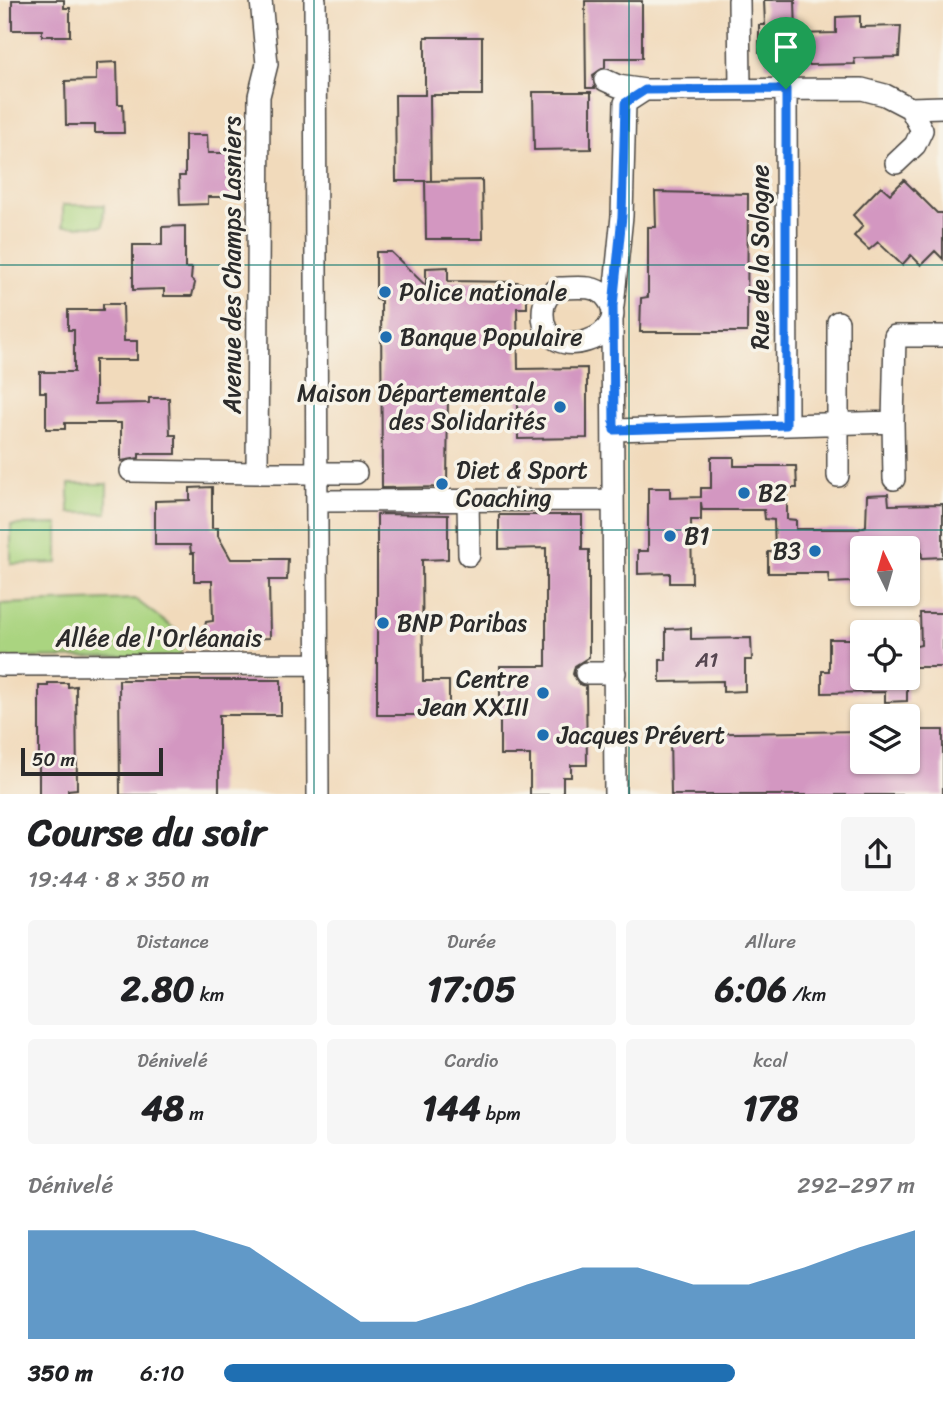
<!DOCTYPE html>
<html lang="fr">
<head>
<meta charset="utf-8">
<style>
	:root { --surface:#fff; --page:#f6f6f6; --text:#202124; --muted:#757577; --accent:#1f6fb2 }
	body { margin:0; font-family:Sriracha,sans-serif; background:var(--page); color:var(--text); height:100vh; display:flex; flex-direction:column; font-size:26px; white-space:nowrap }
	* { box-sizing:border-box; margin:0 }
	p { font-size:23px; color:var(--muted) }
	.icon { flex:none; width:38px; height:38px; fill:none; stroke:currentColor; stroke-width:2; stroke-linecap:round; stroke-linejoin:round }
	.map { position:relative; height:794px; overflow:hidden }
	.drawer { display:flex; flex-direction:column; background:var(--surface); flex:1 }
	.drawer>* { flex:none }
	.needle { width:46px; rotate:355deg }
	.fabs { position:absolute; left:850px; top:536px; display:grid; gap:14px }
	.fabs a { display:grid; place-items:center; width:70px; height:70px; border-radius:7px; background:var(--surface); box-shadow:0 2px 5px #0004; font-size:35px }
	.scale { position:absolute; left:21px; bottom:18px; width:142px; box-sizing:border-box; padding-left:7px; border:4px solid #2b2b2b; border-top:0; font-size:19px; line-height:24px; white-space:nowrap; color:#2b2b2b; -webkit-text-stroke:5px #f7f3e8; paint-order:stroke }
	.pin { position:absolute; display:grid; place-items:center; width:60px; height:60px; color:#fff; margin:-72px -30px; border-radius:50% 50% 50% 0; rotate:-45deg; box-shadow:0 0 7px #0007 }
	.pin .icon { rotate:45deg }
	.round { display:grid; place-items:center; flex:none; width:74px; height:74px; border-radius:7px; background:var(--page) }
	.head { display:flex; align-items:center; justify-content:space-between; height:119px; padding:0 28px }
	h1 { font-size:38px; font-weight:700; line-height:52px }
	.figures { display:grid; grid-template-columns:repeat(3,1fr); gap:10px; height:119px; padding:7px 28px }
	.figures div { display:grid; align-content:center; border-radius:7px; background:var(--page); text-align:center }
	.figures b { font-size:35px; font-weight:700 }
	.figures small { font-size:19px; font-weight:400 }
	.figures p { font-size:19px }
	.chart { height:196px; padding:14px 28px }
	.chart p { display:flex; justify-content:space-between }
	.chart svg { width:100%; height:126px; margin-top:7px; fill:var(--accent); opacity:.7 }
	ul { padding:0 28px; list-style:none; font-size:23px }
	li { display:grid; grid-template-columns:112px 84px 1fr; align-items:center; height:52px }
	li i { height:18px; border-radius:9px; background:var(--accent) }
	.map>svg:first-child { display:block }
	.green { fill:#aad480; stroke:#6a8056; stroke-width:2 }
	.building { fill:#d397c1 }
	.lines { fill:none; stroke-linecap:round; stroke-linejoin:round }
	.minor-casing { stroke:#494541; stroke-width:24 }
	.minor { stroke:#fff; stroke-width:21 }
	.route-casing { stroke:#fff; stroke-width:14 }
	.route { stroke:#1a73e8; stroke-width:9 }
	.grid { fill:none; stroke:#0f766e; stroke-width:2; stroke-opacity:0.55 }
	.poi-dot { fill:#1f6fb2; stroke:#f7f3e8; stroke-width:2.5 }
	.labels { text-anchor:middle; stroke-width:7; stroke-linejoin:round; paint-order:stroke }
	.number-label { font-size:21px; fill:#554650 }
	.street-label { font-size:24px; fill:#2b2b2b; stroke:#f7f3e8 }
	.poi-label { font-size:24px; fill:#2b2b2b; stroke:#f7f3e8; text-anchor:start }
</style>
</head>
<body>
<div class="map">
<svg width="943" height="795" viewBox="0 0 943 795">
	<rect width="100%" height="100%" fill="#f7f3e8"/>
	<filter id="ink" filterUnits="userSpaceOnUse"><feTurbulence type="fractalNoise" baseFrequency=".0143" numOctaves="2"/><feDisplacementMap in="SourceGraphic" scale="14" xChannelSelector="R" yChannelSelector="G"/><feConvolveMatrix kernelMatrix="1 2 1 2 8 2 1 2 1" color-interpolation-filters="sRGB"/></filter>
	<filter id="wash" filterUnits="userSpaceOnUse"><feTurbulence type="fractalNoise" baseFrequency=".00686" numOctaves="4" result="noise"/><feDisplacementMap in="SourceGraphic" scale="28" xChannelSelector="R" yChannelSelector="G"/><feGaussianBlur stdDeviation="1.57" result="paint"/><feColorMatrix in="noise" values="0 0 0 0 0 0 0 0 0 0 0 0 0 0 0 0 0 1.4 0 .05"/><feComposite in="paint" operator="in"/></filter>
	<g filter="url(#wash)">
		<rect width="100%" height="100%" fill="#f1dabb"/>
		<path class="green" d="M63,205h41l-1,21h-40z
			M69,484h38v29h-38z
			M58,524v39l-47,1v-39z
			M135,599l46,35v23l-181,1v-54z"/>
		<g id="blocks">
			<path class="building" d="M12,0h52v8h6v28h-28v-6h-30z
				M764,0h31l1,34 40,-1v-16l24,-1v11l41,-1 -2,31 -45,1 1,6 -89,2 -1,-14h-6v-27h6z
				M585,1h57v57h-37v9l-12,8 2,13h-9z
				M425,37h57v58h-52l1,86h-35l-1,-86h30z
				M117,62l1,42h5l1,29h-29v-8h-29l-1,-44 31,-1v-17z
				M533,92h58v57l-57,1z
				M185,135h22l1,18h30l1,44h-31v7l-28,1 -1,-29h6z
				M482,180l1,59h-57l-1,-58z
				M904,180l33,33h6v46l-8,-8 -14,14 -10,-10 -9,10 -24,-23 -9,8 -15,-14 9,-10 -10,-11 28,-29 9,8z
				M655,192l93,2 -1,138h-107l1,-34 7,-1v-70h8z
				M185,226v42h7l-1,11 4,4 -3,13h-28v-7l-31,1v-45h29v-18z
				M376,252h15l35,34v-18l22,-1v14l69,1 10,3v23h-10l1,61 69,-1v70l-69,1v-48l-70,1 -1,95 -65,1 -1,-187 -5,-2z
				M103,304h20l1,37h13v19h-42v44l54,-1v-5h20l1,37h6v19h-37v4l-18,3v-38h-56v6h-19v-37h-6v-20h34v-42h-6v-20h35z
				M711,457h23v9h62l1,22h-10v31l9,1v9h63l7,-3 1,-31 21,-1 1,11 54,-1v53l-21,1 -1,-10h-62v3h-6l-1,31 -23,1 -1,-10h-60v-21h7l-1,-32 -9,-1 -1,-9h-62l-1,-8v18h-10l1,63h-22v-10l-32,1v-23h10v-63h22v10l31,-1v-9h10z
				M212,487v41h6v8l13,23h57l-1,21h-18l1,58 -35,1v7h-28v-8l-4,-3 3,-13 7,-1 -1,-40h-18v-28h-3l-1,-8h-35v-44l35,-1v-12z
				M383,514l65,1v44l-26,1 1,121h26v34h-72v-200z
				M499,515h83v35h7v107l-14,9 -2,8 6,10 7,2 1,79h-16v12h-8v18h-33v-40h-30v-89h46v-118l-47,1z
				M920,613h23v54h-35v-19l13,-3z
				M691,628v11l60,-1 1,22h-7v31l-22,1v-11l-63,1v-22h6v-31z
				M829,639h24v10l10,-1v29h44v24l-22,1v-10l-63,1v-22h7z
				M119,680h162v35h-62v80h-99z
				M48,683h20v4l8,-1 1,103 -9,1v5h-29v-109h9z
				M908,730h35v65h-272l-1,-61 193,-3v30h45z"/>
		</g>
	</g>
	<g filter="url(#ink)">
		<use href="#blocks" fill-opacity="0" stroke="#494541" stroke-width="2"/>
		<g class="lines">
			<g class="minor-casing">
				<path id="minor" d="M261,0l6,64 -8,32 -2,377h99
					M315,0l3,795
					M739,0l1,89
					M605,80l13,6 27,4
					M786,89l1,336
					M896,163l19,-18 7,-15 -12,-22
					M559,288c16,0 35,-4 46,8 36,39 -63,75 -62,17 0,-13 6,-19 16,-25z
					M613,306l9,-90 3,-113 20,-13 217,-1 23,6 25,13 33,-1
					M612,319l3,476
					M893,422l1,57
					M614,430l279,-8 2,-86h48
					M131,471l126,2
					M838,476v-154
					M317,501l296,-1
					M468,501l1,54
					M0,665l318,-1
					M586,673h29"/>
			</g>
			<use href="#minor" class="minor"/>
		</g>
	</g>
	<g class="lines" filter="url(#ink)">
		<g class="route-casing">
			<path id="route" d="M786,89v336l-172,5 -1,-124 9,-90 3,-113 20,-13z"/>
		</g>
		<use href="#route" class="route"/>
	</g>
	<path class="grid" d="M314,0v795M629,0v795M0,265h943M0,530h943"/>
	<g class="poi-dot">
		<circle cx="385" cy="292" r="7"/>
		<circle cx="386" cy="337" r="7"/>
		<circle cx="560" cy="407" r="7"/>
		<circle cx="442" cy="484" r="7"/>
		<circle cx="744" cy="493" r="7"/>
		<circle cx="670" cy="536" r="7"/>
		<circle cx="815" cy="551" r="7"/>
		<circle cx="383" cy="623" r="7"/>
		<circle cx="543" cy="693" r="7"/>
		<circle cx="543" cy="735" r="7"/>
	</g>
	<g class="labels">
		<g class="number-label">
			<text x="707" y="667">A1</text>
		</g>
		<g class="street-label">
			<text transform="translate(760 257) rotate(-90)" y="8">Rue de la Sologne</text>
			<text transform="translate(232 265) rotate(-90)" y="8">Avenue des Champs Lasniers</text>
			<text x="159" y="646">Allée de l'Orléanais</text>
		</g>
		<g class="poi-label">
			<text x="399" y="300">Police nationale</text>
			<text x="400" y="345">Banque Populaire</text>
			<text x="546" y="401" text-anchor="end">Maison Départementale<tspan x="546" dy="28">des Solidarités</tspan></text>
			<text x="456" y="478">Diet &amp; Sport<tspan x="456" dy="28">Coaching</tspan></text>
			<text x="758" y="501">B2</text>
			<text x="684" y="544">B1</text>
			<text x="801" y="559" text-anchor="end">B3</text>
			<text x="397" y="631">BNP Paribas</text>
			<text x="529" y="687" text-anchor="end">Centre<tspan x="529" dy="28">Jean XXIII</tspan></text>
			<text x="557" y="743">Jacques Prévert</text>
		</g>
	</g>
</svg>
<div class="fabs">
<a><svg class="needle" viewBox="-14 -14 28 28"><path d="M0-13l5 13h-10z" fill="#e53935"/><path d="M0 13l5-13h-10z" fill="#757577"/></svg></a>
<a><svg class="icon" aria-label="locate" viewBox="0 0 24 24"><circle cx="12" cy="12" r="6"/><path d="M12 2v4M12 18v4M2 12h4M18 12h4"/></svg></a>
<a><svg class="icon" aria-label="layers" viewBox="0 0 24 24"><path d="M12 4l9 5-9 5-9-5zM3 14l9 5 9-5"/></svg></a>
</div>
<div class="scale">50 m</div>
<div class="pin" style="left:786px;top:89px;background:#1e9e55"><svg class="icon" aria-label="arrive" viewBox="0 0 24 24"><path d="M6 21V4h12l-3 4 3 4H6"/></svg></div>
</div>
<section class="drawer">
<div class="head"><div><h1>Course du soir</h1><p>19:44 · 8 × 350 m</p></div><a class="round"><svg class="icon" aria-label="share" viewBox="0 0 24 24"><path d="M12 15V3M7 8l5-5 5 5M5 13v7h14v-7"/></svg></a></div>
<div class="figures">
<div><p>Distance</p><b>2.80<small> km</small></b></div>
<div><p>Durée</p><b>17:05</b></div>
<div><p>Allure</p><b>6:06<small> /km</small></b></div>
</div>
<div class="figures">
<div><p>Dénivelé</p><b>48<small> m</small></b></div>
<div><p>Cardio</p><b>144<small> bpm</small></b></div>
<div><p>kcal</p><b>178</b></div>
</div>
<div class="chart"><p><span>Dénivelé</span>292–297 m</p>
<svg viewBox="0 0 160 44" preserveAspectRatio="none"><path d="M0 44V6L10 6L20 6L30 6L40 12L50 25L60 38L70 38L80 32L90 25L100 19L110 19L120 25L130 25L140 19L150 12L160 6V44z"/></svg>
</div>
<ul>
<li><b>350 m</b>6:10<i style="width:74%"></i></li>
</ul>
</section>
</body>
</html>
